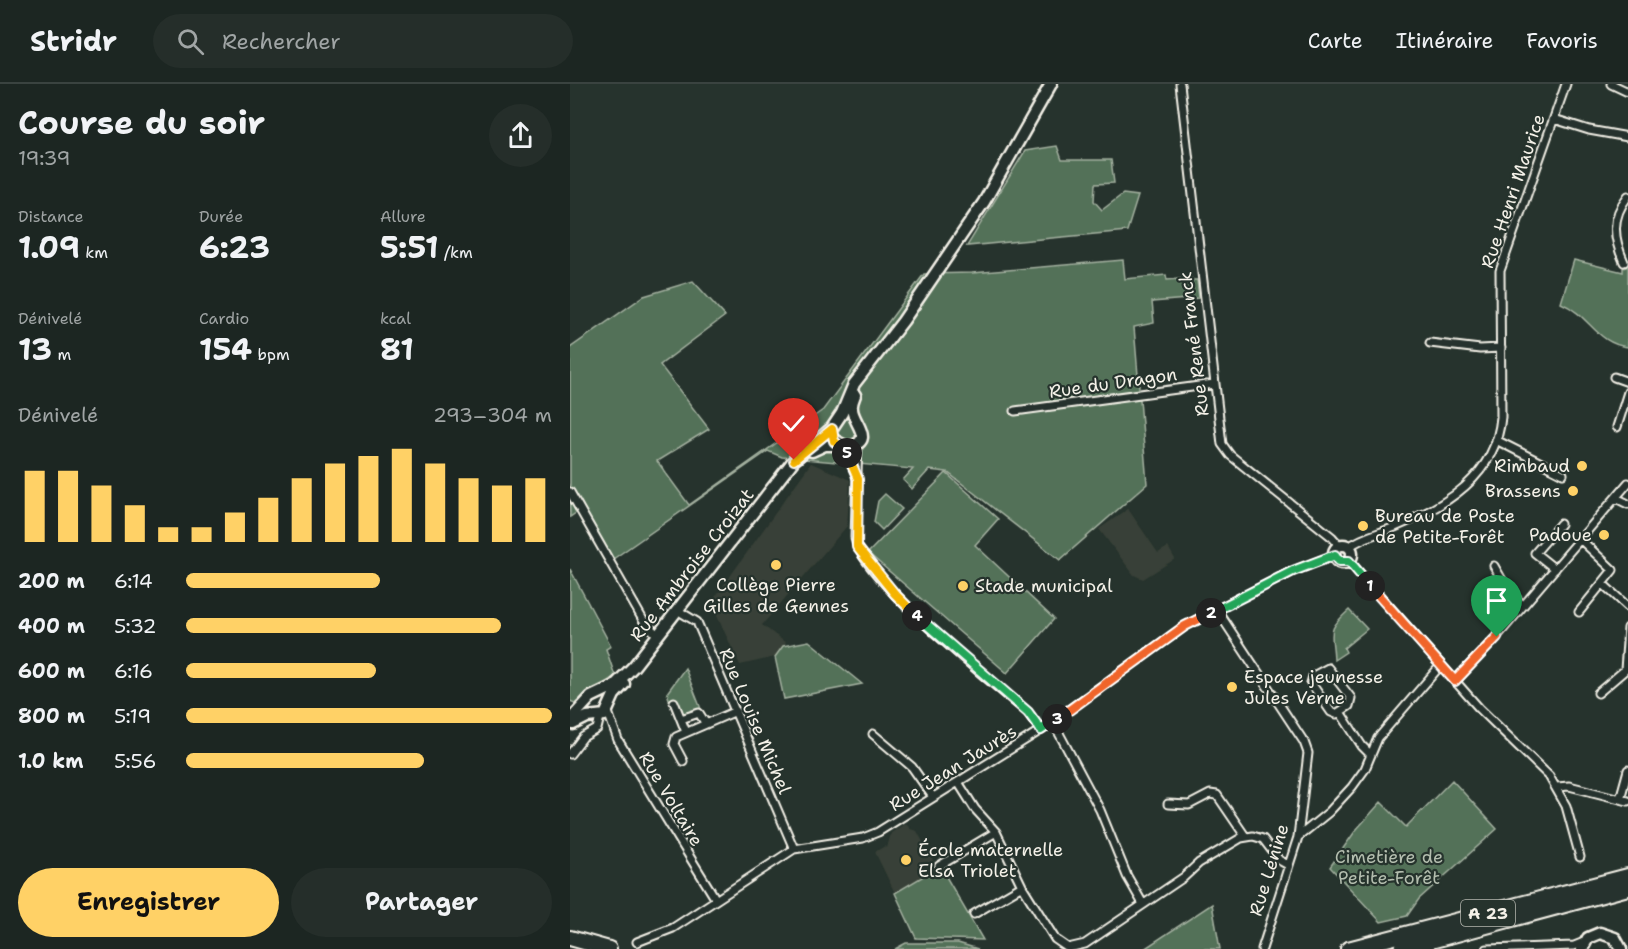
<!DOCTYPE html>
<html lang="fr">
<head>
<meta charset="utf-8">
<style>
	:root { --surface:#1c2622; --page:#252e2a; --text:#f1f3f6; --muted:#a0a5a5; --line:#3a4340; --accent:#ffd166 }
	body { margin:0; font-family:"Shantell Sans",sans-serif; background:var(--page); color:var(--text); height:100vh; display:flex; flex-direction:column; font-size:22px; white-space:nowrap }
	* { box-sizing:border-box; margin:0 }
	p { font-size:20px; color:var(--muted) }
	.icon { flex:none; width:33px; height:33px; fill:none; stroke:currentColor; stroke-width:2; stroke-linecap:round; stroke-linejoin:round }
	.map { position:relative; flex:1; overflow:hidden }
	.side { display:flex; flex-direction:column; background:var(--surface); width:570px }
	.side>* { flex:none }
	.pin { position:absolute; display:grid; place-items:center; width:51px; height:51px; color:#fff; margin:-62px -26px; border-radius:50% 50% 50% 0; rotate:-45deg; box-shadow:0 0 6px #0007 }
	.pin .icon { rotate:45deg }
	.km { position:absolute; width:30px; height:30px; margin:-15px; border-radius:50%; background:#222; color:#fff; font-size:16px; line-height:30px; text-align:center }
	.round { display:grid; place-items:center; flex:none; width:63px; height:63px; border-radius:32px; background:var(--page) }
	.overview { display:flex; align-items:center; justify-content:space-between; height:102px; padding:0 18px }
	h1 { font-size:33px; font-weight:700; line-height:45px }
	.metrics { display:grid; grid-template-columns:repeat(3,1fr); gap:9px; height:102px; padding:6px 18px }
	.metrics div { display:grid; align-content:center }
	.metrics b { font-size:30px; font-weight:700 }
	.metrics small { font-size:16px; font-weight:400 }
	.metrics p { font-size:16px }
	.chart { height:168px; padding:12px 18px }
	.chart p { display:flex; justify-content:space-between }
	.chart svg { width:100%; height:108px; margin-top:6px; stroke:var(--accent); stroke-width:6 }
	.action { display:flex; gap:12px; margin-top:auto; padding:12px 18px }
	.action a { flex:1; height:69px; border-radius:36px; background:var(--accent); color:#111; font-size:24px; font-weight:700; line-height:69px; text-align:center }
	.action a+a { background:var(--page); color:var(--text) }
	ul { padding:0 18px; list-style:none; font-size:20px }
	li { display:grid; grid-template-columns:96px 72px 1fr; align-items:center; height:45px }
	li i { height:15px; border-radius:8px; background:var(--accent) }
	header { display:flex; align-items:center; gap:36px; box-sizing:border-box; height:84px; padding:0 30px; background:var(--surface); border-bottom:2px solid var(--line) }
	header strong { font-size:28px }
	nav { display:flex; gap:33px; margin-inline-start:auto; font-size:21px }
	.search { width:420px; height:54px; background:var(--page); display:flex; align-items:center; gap:15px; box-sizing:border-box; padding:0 21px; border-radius:33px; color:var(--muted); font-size:22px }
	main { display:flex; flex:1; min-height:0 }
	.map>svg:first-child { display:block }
	.built { fill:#394137 }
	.green { fill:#537159; stroke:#a4b1a0; stroke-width:1.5 }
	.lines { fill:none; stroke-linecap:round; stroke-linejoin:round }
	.street-casing { stroke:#f4f1e8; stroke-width:11 }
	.secondary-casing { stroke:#f4f1e8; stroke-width:15 }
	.highway-casing { stroke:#f4f1e8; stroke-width:18 }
	.street { stroke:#26332d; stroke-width:7 }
	.secondary { stroke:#26332d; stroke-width:10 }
	.highway { stroke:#26332d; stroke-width:14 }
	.split-1-casing { stroke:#fff; stroke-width:12 }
	.split-2-casing { stroke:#fff; stroke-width:12 }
	.split-3-casing { stroke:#fff; stroke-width:12 }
	.split-4-casing { stroke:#fff; stroke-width:12 }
	.split-5-casing { stroke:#fff; stroke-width:12 }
	.split-6-casing { stroke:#fff; stroke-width:12 }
	.split-1 { stroke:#f0652b; stroke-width:8 }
	.split-2 { stroke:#22a559; stroke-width:8 }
	.split-3 { stroke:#f0652b; stroke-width:8 }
	.split-4 { stroke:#22a559; stroke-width:8 }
	.split-5 { stroke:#f5b400; stroke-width:8 }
	.split-6 { stroke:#f5b400; stroke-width:8 }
	.poi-dot { fill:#ffd166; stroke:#26332d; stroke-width:2 }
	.labels { text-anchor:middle; stroke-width:4.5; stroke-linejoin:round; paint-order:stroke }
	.shield { fill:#26332d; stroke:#b6b8b0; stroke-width:1.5 }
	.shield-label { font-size:16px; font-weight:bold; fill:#f4f1e8 }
	.street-label { font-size:18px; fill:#f4f1e8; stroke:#26332d }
	.poi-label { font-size:18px; fill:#f4f1e8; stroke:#26332d; text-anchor:start }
	.park-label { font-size:18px; fill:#b4beaf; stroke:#26332d }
</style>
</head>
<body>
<header>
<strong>Stridr</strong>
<div class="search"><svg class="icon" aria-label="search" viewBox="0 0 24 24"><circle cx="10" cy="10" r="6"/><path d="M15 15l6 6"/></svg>Rechercher</div>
<nav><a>Carte</a><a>Itinéraire</a><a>Favoris</a></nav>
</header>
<main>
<section class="side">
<div class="overview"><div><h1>Course du soir</h1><p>19:39</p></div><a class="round"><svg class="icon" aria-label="share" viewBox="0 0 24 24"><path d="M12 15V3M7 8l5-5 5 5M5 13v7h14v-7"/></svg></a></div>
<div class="metrics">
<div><p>Distance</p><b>1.09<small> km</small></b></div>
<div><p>Durée</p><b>6:23</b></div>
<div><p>Allure</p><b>5:51<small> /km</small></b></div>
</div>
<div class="metrics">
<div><p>Dénivelé</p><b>13<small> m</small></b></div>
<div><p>Cardio</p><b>154<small> bpm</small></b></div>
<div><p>kcal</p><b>81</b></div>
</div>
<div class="chart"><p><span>Dénivelé</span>293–304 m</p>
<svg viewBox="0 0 160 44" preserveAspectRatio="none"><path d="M5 44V15M15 44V15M25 44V21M35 44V29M45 44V38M55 44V38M65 44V32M75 44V26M85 44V18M95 44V12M105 44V9M115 44V6M125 44V12M135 44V18M145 44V21M155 44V18"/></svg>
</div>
<ul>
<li><b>200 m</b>6:14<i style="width:53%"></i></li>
<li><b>400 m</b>5:32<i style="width:86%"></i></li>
<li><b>600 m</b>6:16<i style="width:52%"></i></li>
<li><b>800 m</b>5:19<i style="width:100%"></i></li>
<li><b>1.0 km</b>5:56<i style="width:65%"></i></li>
</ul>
<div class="action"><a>Enregistrer</a><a>Partager</a></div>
</section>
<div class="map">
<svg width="1058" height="865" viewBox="0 0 1058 865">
	<rect width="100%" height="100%" fill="#26332d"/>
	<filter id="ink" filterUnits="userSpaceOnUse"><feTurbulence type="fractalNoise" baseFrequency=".0167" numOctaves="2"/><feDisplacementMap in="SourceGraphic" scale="12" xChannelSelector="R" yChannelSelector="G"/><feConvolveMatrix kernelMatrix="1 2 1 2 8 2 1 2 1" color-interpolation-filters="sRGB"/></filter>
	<g filter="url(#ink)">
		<path class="built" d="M241,379l39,17 -3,46 -85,99 24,18 -11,14 -35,8 -29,-62z
			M558,425l30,44 10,-6 7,12 -32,20 -9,-4 -35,-46z
			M336,739l4,6 7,2 20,37 -42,25 -20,-41 10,-6 2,2 4,-15z"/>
		<path class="green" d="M487,62l5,14h49l3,23 -19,1 -1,17 8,9 21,-16 15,2 -11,35 -160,15 58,-95z
			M553,176l2,19 41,-4 1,5 24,-2v2h6l2,18 -47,4 2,21 -20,4 13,157 -87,76 -113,-88 -18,-2 -17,19 -9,-9 10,-11 -131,-12 -14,-6 -155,108 -33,-49 -10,7v-169l74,-52 49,-15 32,35 -65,49 49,64 -52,32 32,44 134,-95 101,-136 48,-1z
			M1004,176l49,12v-4l5,-2v81c-32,-3 -38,-32 -67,-44z
			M376,389l52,46 -23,26 79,74 -47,54 -139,-120z
			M315,410l17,15 -20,21 -8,-8 4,-21z
			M0,485l41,77 -5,3 9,27 -40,27 -5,-2z
			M779,526l18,19 -23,19 2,4 -12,8c-1,-29 -9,-28 15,-50z
			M239,557l53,43 -78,15 -9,-42 8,-11z
			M115,584l16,41 -15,7 -5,-2 -6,-14 -5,2 -3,-9z
			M882,696l45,49 -78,70 -12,17 -26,6 -51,-55 26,-37 25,-28 25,25z
			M367,784h4l42,72 -67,-2 -21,-45z
			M642,820l8,45h-76z
			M336,859h52l20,6h-83z"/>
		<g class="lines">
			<g class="street-casing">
				<path id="street" d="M610,0l42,360 8,11 102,82 8,9
					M1041,0l17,8
					M984,35l35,11 39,7
					M1054,178c-11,-25 -13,-44 4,-66
					M860,259l50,6 21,-1
					M1044,293l14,5
					M445,327l199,-27
					M1047,343l11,-35
					M926,356l67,34
					M288,358l-3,95c3,38 139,147 173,176l13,17
					M272,363l14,26
					M0,408l73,128 15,16
					M1046,414l12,6
					M779,463c12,-10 32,-14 46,-20 51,-21 101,-51 106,-110l-1,-146 66,-187
					M779,477l130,147 70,68 17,30 14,51
					M924,482l11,19 18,21
					M985,485l-20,-16 25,-29
					M1033,500l25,23
					M921,518l16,-14
					M647,526l87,132 4,11 -10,84 -36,112
					M1009,528l34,-42 -33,-31
					M112,529l15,9 97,227
					M758,584l23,30 -2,8 -13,8 -5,-2 -20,-29 2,-7z
					M885,597l45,-48 128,-150
					M1028,609l27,-23 3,-42
					M104,618l12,30
					M38,628l10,28 97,158
					M770,628l22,34 8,8
					M111,635l18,-6 7,11
					M483,638l47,88 27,66 16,28
					M303,650l39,33 21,30
					M0,670l13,-17 14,-8 3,-12
					M113,677l-9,-17 2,-7 60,-26
					M388,698l17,27 21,23 26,54 33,53 13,9 17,-4 99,-67 15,-14 42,-25 12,-2 10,3 16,21 9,5
					M987,703l12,-1 59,15
					M1050,715l8,-29
					M598,720l21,1 21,-11 7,1 28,41
					M728,753l31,-25 23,-25 13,-18 13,-31 63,-73
					M369,782l57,-34
					M404,830l48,-28
					M67,858l36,-14 121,-79 69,-11 15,-6 163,-102 144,-104 108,-55 42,-16
					M917,865l87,-3 10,-4"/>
			</g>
			<g class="secondary-casing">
				<path id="secondary" d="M264,356l13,7c30,-5 6,-24 5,-38 -1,-5 1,-9 3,-14
					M242,367l13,-6h13
					M764 470a9 9 0 1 1 18 0a9 9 0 1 1-18 0Z
					M0,636l21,-23 23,-11 20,-20 160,-206 38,-32 10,-15 12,-29 49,-63 81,-119 67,-118
					M3,640l14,-7 18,-2 9,-20 10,-11
					M1012,865l6,-11 12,-5 15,5 6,11"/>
			</g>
			<g class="highway-casing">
				<path id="highway" d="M0,854l39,11
					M778,865l280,-73
					M831,865l227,-61"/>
			</g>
			<use href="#street" class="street"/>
			<use href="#secondary" class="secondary"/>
			<use href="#highway" class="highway"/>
		</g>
	</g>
	<g class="lines" filter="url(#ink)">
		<g class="split-1-casing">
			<path id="split-1" d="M800,502l85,95 42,-44"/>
		</g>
		<g class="split-2-casing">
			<path id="split-2" d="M641,529l82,-42 42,-16 4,6h10l21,25"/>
		</g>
		<g class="split-3-casing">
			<path id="split-3" d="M487,635l128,-93 26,-13"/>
		</g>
		<g class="split-4-casing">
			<path id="split-4" d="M347,532l111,96 13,18 16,-11"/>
		</g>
		<g class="split-5-casing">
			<path id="split-5" d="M277,369l11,26 -1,68 38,47 22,22"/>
		</g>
		<g class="split-6-casing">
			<path id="split-6" d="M224,376l38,-31 2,12 13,12"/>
		</g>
		<use href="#split-1" class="split-1"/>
		<use href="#split-2" class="split-2"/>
		<use href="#split-3" class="split-3"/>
		<use href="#split-4" class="split-4"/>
		<use href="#split-5" class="split-5"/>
		<use href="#split-6" class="split-6"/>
	</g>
	<g class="poi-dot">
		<circle cx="1012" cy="382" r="6"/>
		<circle cx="1003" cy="407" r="6"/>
		<circle cx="793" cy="442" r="6"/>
		<circle cx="1034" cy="451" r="6"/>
		<circle cx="206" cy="481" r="6"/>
		<circle cx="393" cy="502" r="6"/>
		<circle cx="662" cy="603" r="6"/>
		<circle cx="336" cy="776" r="6"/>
	</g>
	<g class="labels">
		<rect class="shield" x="891" y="816" width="54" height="26" rx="4.5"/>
		<g class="shield-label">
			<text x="918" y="835">A 23</text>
		</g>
		<g class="street-label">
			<text transform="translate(943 107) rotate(-71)" y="6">Rue Henri Maurice</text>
			<text transform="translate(624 260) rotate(-97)" y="6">Rue René Franck</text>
			<text transform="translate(543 299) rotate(-8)" y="6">Rue du Dragon</text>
			<text transform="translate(122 481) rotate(-52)" y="6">Rue Ambroise Croizat</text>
			<text transform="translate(185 637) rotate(67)" y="6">Rue Louise Michel</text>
			<text transform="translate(383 684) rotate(-32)" y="6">Rue Jean Jaurès</text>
			<text transform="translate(101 715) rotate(59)" y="6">Rue Voltaire</text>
			<text transform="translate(699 786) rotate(-73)" y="6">Rue Lénine</text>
		</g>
		<g class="poi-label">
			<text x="1000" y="388" text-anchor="end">Rimbaud</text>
			<text x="991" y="413" text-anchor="end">Brassens</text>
			<text x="805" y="438">Bureau de Poste<tspan x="805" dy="21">de Petite-Forêt</tspan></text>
			<text x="1022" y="457" text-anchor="end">Padoue</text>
			<text x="206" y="507" text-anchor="middle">Collège Pierre<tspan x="206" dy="21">Gilles de Gennes</tspan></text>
			<text x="405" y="508">Stade municipal</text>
			<text x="674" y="599">Espace jeunesse<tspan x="674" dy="21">Jules Verne</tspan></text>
			<text x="348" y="772">École maternelle<tspan x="348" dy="21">Elsa Triolet</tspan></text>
		</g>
		<g class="park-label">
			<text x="819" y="779">Cimetière de<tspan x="819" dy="21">Petite-Forêt</tspan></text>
		</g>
	</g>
</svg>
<div class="pin" style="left:927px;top:553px;background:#1e9e55"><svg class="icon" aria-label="arrive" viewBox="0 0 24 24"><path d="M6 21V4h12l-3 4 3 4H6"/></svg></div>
<div class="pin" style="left:224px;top:376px;background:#d93025"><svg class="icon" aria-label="check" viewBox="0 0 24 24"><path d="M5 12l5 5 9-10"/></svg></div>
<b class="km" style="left:800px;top:502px">1</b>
<b class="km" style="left:641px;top:529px">2</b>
<b class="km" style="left:487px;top:635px">3</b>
<b class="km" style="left:347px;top:532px">4</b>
<b class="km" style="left:277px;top:369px">5</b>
</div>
</main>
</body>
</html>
